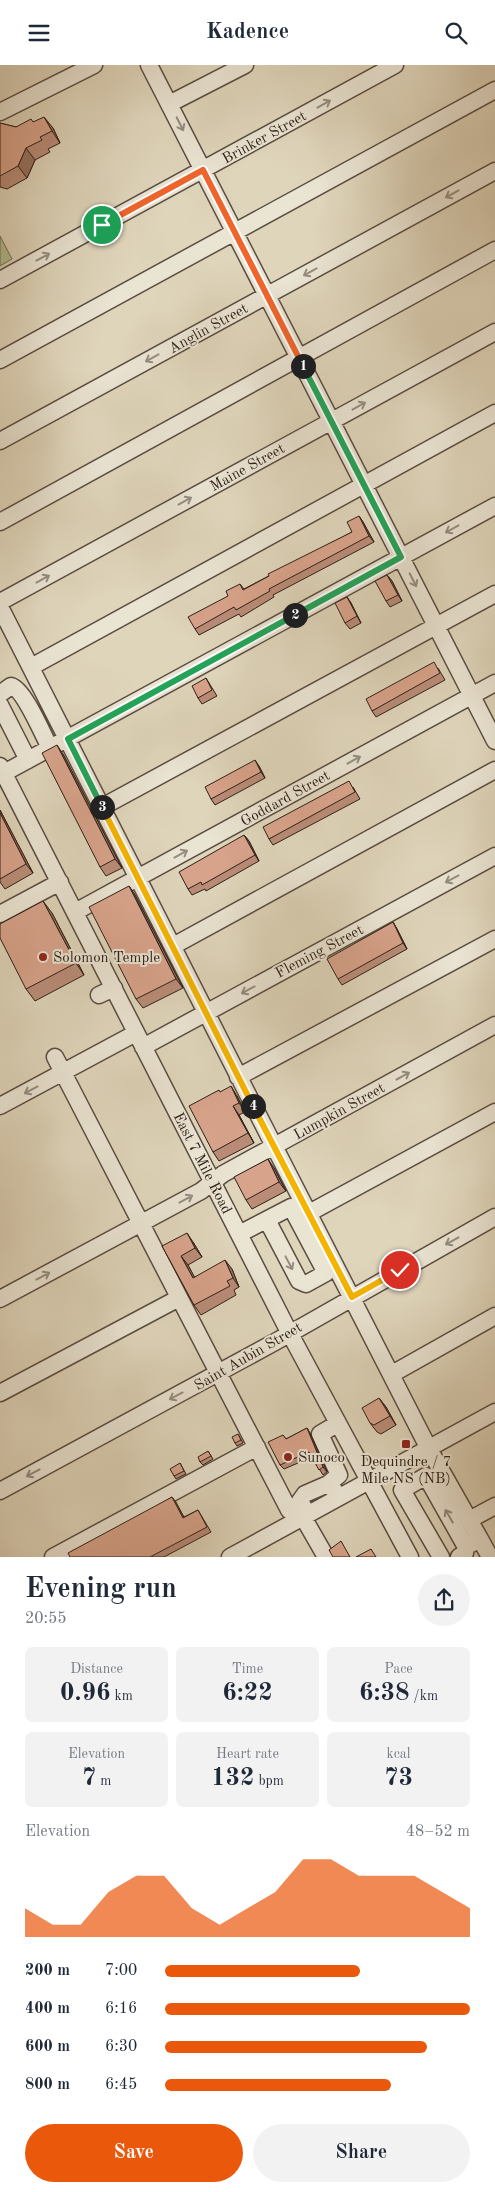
<!DOCTYPE html>
<html lang="en">
<head>
<meta charset="utf-8">
<style>
	:root { --surface:#fff; --page:#f2f2f3; --text:#1f2937; --muted:#747a83; --accent:#ea580c }
	body { margin:0; font-family:"Old Standard TT",serif; background:var(--page); color:var(--text); height:100vh; display:flex; flex-direction:column; font-size:19px; white-space:nowrap }
	* { box-sizing:border-box; margin:0 }
	p { font-size:16px; color:var(--muted) }
	.icon { flex:none; width:28px; height:28px; fill:none; stroke:currentColor; stroke-width:2; stroke-linecap:round; stroke-linejoin:round }
	.map { position:relative; height:1492px; overflow:hidden }
	.sheet { display:flex; flex-direction:column; background:var(--surface); flex:1 }
	.sheet>* { flex:none }
	.pin { position:absolute; display:grid; place-items:center; width:42px; height:42px; color:#fff; margin:-21px; border:2px solid #fff; border-radius:50%; box-shadow:0 1px 5px #0007 }
	.km { position:absolute; width:25px; height:25px; margin:-12px; border-radius:50%; background:#222; color:#fff; font-size:14px; line-height:25px; text-align:center }
	.round { display:grid; place-items:center; flex:none; width:52px; height:52px; border-radius:26px; background:var(--page) }
	.summary { display:flex; align-items:center; justify-content:space-between; height:85px; padding:0 25px }
	h1 { font-size:28px; font-weight:700; line-height:38px }
	.stats { display:grid; grid-template-columns:repeat(3,1fr); gap:8px; height:85px; padding:5px 25px }
	.stats div { display:grid; align-content:center; border-radius:8px; background:var(--page); text-align:center }
	.stats b { font-size:25px; font-weight:700 }
	.stats small { font-size:14px; font-weight:400 }
	.stats p { font-size:14px }
	.chart { height:140px; padding:10px 25px }
	.chart p { display:flex; justify-content:space-between }
	.chart svg { width:100%; height:90px; margin-top:5px; fill:var(--accent); opacity:.7 }
	.cta { display:flex; gap:10px; margin-top:auto; padding:10px 25px }
	.cta a { flex:1; height:58px; border-radius:30px; background:var(--accent); color:#fff; font-size:20px; font-weight:700; line-height:58px; text-align:center }
	.cta a+a { background:var(--page); color:var(--text) }
	ul { padding:0 25px; list-style:none; font-size:16px }
	li { display:grid; grid-template-columns:80px 60px 1fr; align-items:center; height:38px }
	li i { height:12px; border-radius:6px; background:var(--accent) }
	header { display:flex; justify-content:space-between; align-items:center; height:65px; padding:0 25px; background:var(--surface); font-size:22px; font-weight:700 }
	.map>svg:first-child { display:block }
	.green { fill:#b2bd90; stroke:#706e54 }
	.lines { fill:none; stroke-linecap:round; stroke-linejoin:round }
	.minor-casing { stroke:#5a4d41; stroke-width:19 }
	.minor { stroke:#eae4d3; stroke-width:16 }
	.wall { fill:#ba8c78; stroke:#2e2018 }
	.shaded-wall { fill:#977261; stroke:#2e2018 }
	.building { fill:#d8a38b; stroke:#2e2018 }
	.oneway { stroke:#958c7f }
	.split-1-casing { stroke:#fff; stroke-width:10 }
	.split-2-casing { stroke:#fff; stroke-width:10 }
	.split-3-casing { stroke:#fff; stroke-width:10 }
	.split-4-casing { stroke:#fff; stroke-width:10 }
	.split-5-casing { stroke:#fff; stroke-width:10 }
	.split-1 { stroke:#f0652b; stroke-width:6 }
	.split-2 { stroke:#22a559; stroke-width:6 }
	.split-3 { stroke:#22a559; stroke-width:6 }
	.split-4 { stroke:#f5b400; stroke-width:6 }
	.split-5 { stroke:#f5b400; stroke-width:6 }
	.poi-dot { fill:#8f2418; stroke:#eae4d3; stroke-width:2 }
	.labels { text-anchor:middle; stroke-width:4; stroke-linejoin:round; paint-order:stroke }
	.street-label { font-size:15px; fill:#2e2018; stroke:#eae4d3 }
	.poi-label { font-size:15px; fill:#2e2018; stroke:#eae4d3; text-anchor:start }
</style>
</head>
<body>
<header><svg class="icon" aria-label="menu" viewBox="0 0 24 24"><path d="M4 6h16M4 12h16M4 18h16"/></svg>Kadence<svg class="icon" aria-label="search" viewBox="0 0 24 24"><circle cx="10" cy="10" r="6"/><path d="M15 15l6 6"/></svg></header>
<div class="map">
<svg width="495" height="1492" viewBox="0 0 495 1492">
	<rect width="100%" height="100%" fill="#dfd5bb"/>
	<filter id="stains"><feTurbulence type="fractalNoise" baseFrequency=".004" numOctaves="4"/><feColorMatrix values="0 0 0 0 .2 0 0 0 0 .09 0 0 0 0 .02 0 0 0 .5 -.17"/></filter>
	<radialGradient id="worn" r=".72"><stop offset=".6" stop-color="#630" stop-opacity="0"/><stop offset="1" stop-color="#630" stop-opacity=".3"/></radialGradient>
	<path class="green" d="M0,171l12,23 -12,7z"/>
	<g class="lines">
		<g class="minor-casing">
			<path id="minor" d="M149,0l346,676
				M169,39l76,-39
				M0,47l94,-47
				M0,215l395,-215
				M0,295l495,-270
				M0,376l495,-270
				M0,457l495,-272
				M0,537l495,-270
				M0,542l274,539 155,303 51,90
				M31,602l464,-254
				M0,629l11,-8c13,3 32,49 39,62
				M0,640l28,55
				M0,701l289,566 121,225
				M4,708l491,-267
				M102,742l393,-213
				M75,847l420,-229
				M0,849l60,-32
				M173,881l322,-176
				M99,930l15,-7
				M143,982l352,-191
				M55,992l234,453 14,7 23,40
				M238,1012l257,-138
				M0,1041l136,-73
				M309,1148l186,-101
				M239,1169l52,-27 35,66 -20,11 -7,-3 -32,-61
				M0,1234l201,-108 22,-17 272,-149
				M392,1309l103,-58
				M0,1328l179,-95
				M328,1419l11,-9 -19,-41 17,-10
				M0,1426l275,-149 220,-125
				M308,1450l-8,-14 5,-7 23,-10 6,6
				M469,1455l26,-14
				M471,1479l9,-5 10,18
				M53,1492l204,-110
				M230,1492l265,-145
				M441,1492l-39,-67 24,-14 40,71 -1,6 -6,4"/>
		</g>
		<use href="#minor" class="minor"/>
	</g>
	<path class="wall" d="M33,57l20,6 7,15 -12,6 2,3 -15,8 -8,18 -20,11 -7,-2v-64l16,4z
		M359,451l4,6 11,20 -101,53 1,2 -33,20 -2,-3 -40,21 -4,-6 45,-45 4,5 108,-57z
		M387,510l5,6 10,20 -12,6 -4,-6z
		M347,532l4,6 10,20 -11,6 -5,-6z
		M438,603l7,12 -69,37 -4,-6z
		M206,613l11,18 -15,8 -4,-6z
		M63,689l59,114 -16,8 -6,-9z
		M259,701l6,12 -50,27 -4,-6z
		M353,722l7,12 -87,46 -4,-6z
		M0,745l33,63 -28,16 -5,-7z
		M244,770l5,6 10,20 -53,30 -1,-2 -13,6 -4,-6z
		M129,821l6,9 48,93 -40,20 -7,-9z
		M52,848l32,62 -49,26 -9,-12z
		M393,857l4,7 10,20 -65,36 -4,-6z
		M220,1027l17,4 8,16 -6,3 15,28 -35,18 -6,-9z
		M274,1103l12,23 -34,18 -6,-9z
		M193,1177l9,15 -14,8 6,12 38,-8 7,18 -5,3 2,5 -35,20 -7,-10 -32,-59z
		M379,1333l7,9 10,18 -15,9 -4,-2 -7,-9z
		M307,1363l3,5 17,39 -4,3 -11,-18 -28,12 -4,-4 3,-30 3,4z
		M238,1369l5,9 -6,3 -2,-3z
		M208,1386l5,8 -10,6 -3,-3z
		M180,1398l6,11 -10,5 -2,-3z
		M172,1432l12,20 14,-7 13,22 -47,25h-94z"/>
	<path class="shaded-wall" d="M44,52l9,11 7,15 -8,-12z
		M26,83l9,12 -8,18 -9,-12z
		M359,451l4,6 11,20 -5,-6z
		M387,510l5,6 10,20 -4,-6z
		M347,532l4,6 10,20 -4,-7z
		M57,680l6,9 59,114 -7,-9z
		M255,695l4,6 6,12 -4,-6z
		M0,745l33,63 -7,-9 -26,-51z
		M244,770l5,6 10,20 -4,-6z
		M129,821l6,9 48,93 -7,-9z
		M43,836l9,12 32,62 -8,-12z
		M393,857l4,7 10,20 -4,-6z
		M231,1021l6,10 8,16 -6,-9z
		M233,1041l6,9 15,28 -6,-10z
		M268,1094l6,9 12,23 -7,-9z
		M187,1168l6,9 9,15 -7,-9z
		M181,1191l7,9 12,22 -7,-9z
		M225,1195l7,9 7,18 -6,-9z
		M379,1333l7,9 10,18 -6,-9z
		M307,1363l3,5 17,39 -4,-5z
		M172,1432l4,5 11,21 -4,-5z"/>
	<path class="building" d="M44,52l8,14 -12,6 2,3 -16,8 -8,18 -18,10v-53l16,4 15,-8 2,3z
		M359,451l10,20 -100,53 1,2 -34,19 -2,-3 -39,22 -7,-12 40,-21 -2,-5 14,-7 3,6 26,-14 -1,-2 84,-42 -5,-10z
		M387,510l11,20 -12,6 -11,-20z
		M347,532l10,19 -12,7 -10,-20z
		M434,597l6,11 -68,38 -6,-12z
		M206,613l6,12 -14,8 -6,-12z
		M57,680l58,114 -15,8 -58,-114z
		M255,695l6,12 -50,27 -6,-12z
		M349,716l6,11 -86,47 -6,-12z
		M0,748l26,51 -26,15z
		M244,770l11,20 -53,30 -1,-3 -13,7 -9,-17z
		M129,821l47,93 -40,20 -47,-92z
		M43,836l33,62 -50,26 -26,-51v-14z
		M393,857l10,21 -65,36 -11,-20z
		M231,1021l8,17 -6,3 15,27 -35,19 -24,-46 30,-16 1,2z
		M268,1094l11,23 -33,18 -12,-23z
		M187,1168l8,15 -14,8 12,22 32,-18 8,18 -6,3 3,5 -36,19 -32,-59z
		M379,1333l11,18 -16,9 -4,-2 -8,-15z
		M307,1363l16,39 -4,3 -10,-18 -29,13 -12,-23 15,-7 3,4z
		M238,1369l3,6 -6,3 -3,-6z
		M208,1386l3,5 -11,6 -2,-5z
		M180,1398l4,8 -10,5 -4,-7z
		M172,1432l11,21 15,-8 9,17 -57,30h-80l-2,-4z
		M341,1476l9,16h-17l-4,-7z
		M371,1484l5,8h-20z"/>
	<defs><path id="oneway-shaft" d="M-6 0H5M1.5-3L5.5 0L1.5 3" fill="none" stroke-width="1.6" stroke-linecap="round" stroke-linejoin="round" transform="scale(1.25)"/></defs>
	<g class="oneway">
		<use href="#oneway-shaft" transform="translate(324 39) rotate(-29)"/>
		<use href="#oneway-shaft" transform="translate(180 59) rotate(63)"/>
		<use href="#oneway-shaft" transform="translate(452 129) rotate(151)"/>
		<use href="#oneway-shaft" transform="translate(43 192) rotate(-28)"/>
		<use href="#oneway-shaft" transform="translate(310 207) rotate(151)"/>
		<use href="#oneway-shaft" transform="translate(152 293) rotate(151)"/>
		<use href="#oneway-shaft" transform="translate(359 341) rotate(-29)"/>
		<use href="#oneway-shaft" transform="translate(185 436) rotate(-29)"/>
		<use href="#oneway-shaft" transform="translate(452 464) rotate(151)"/>
		<use href="#oneway-shaft" transform="translate(43 514) rotate(-29)"/>
		<use href="#oneway-shaft" transform="translate(413 515) rotate(63)"/>
		<use href="#oneway-shaft" transform="translate(354 695) rotate(-29)"/>
		<use href="#oneway-shaft" transform="translate(181 789) rotate(-29)"/>
		<use href="#oneway-shaft" transform="translate(452 814) rotate(152)"/>
		<use href="#oneway-shaft" transform="translate(248 925) rotate(152)"/>
		<use href="#oneway-shaft" transform="translate(403 1011) rotate(-29)"/>
		<use href="#oneway-shaft" transform="translate(31 1025) rotate(152)"/>
		<use href="#oneway-shaft" transform="translate(186 1134) rotate(-28)"/>
		<use href="#oneway-shaft" transform="translate(452 1176) rotate(151)"/>
		<use href="#oneway-shaft" transform="translate(289 1198) rotate(62)"/>
		<use href="#oneway-shaft" transform="translate(43 1211) rotate(-28)"/>
		<use href="#oneway-shaft" transform="translate(176 1331) rotate(152)"/>
		<use href="#oneway-shaft" transform="translate(33 1408) rotate(152)"/>
		<use href="#oneway-shaft" transform="translate(449 1451) rotate(-120)"/>
	</g>
	<g class="lines">
		<g class="split-1-casing">
			<path id="split-1" d="M102,160l101,-55 100,196"/>
		</g>
		<g class="split-2-casing">
			<path id="split-2" d="M295,550l106,-58 -98,-191"/>
		</g>
		<g class="split-3-casing">
			<path id="split-3" d="M102,742l-34,-68 227,-124"/>
		</g>
		<g class="split-4-casing">
			<path id="split-4" d="M102,742l151,299"/>
		</g>
		<g class="split-5-casing">
			<path id="split-5" d="M253,1041l99,191 48,-27"/>
		</g>
		<use href="#split-1" class="split-1"/>
		<use href="#split-2" class="split-2"/>
		<use href="#split-3" class="split-3"/>
		<use href="#split-4" class="split-4"/>
		<use href="#split-5" class="split-5"/>
	</g>
	<g class="poi-dot">
		<circle cx="43" cy="892" r="5"/>
		<rect x="401" y="1374" width="10" height="10" rx="2.5"/>
		<circle cx="288" cy="1392" r="5"/>
	</g>
	<g class="labels">
		<g class="street-label">
			<text transform="translate(264 72) rotate(-29)" y="5">Brinker Street</text>
			<text transform="translate(208 263) rotate(-29)" y="5">Anglin Street</text>
			<text transform="translate(247 402) rotate(-29)" y="5">Maine Street</text>
			<text transform="translate(285 733) rotate(-29)" y="5">Goddard Street</text>
			<text transform="translate(319 886) rotate(-28)" y="5">Fleming Street</text>
			<text transform="translate(339 1046) rotate(-29)" y="5">Lumpkin Street</text>
			<text transform="translate(203 1098) rotate(63)" y="5">East 7 Mile Road</text>
			<text transform="translate(248 1291) rotate(-30)" y="5">Saint Aubin Street</text>
		</g>
		<g class="poi-label">
			<text x="53" y="897">Solomon Temple</text>
			<text x="298" y="1397">Sunoco</text>
			<text x="406" y="1401" text-anchor="middle">Dequindre / 7<tspan x="406" dy="17">Mile NS (NB)</tspan></text>
		</g>
	</g>
	<rect width="100%" height="100%" filter="url(#stains)"/>
	<rect width="100%" height="100%" fill="url(#worn)"/>
</svg>
<div class="pin" style="left:102px;top:160px;background:#1e9e55"><svg class="icon" aria-label="arrive" viewBox="0 0 24 24"><path d="M6 21V4h12l-3 4 3 4H6"/></svg></div>
<div class="pin" style="left:400px;top:1205px;background:#d93025"><svg class="icon" aria-label="check" viewBox="0 0 24 24"><path d="M5 12l5 5 9-10"/></svg></div>
<b class="km" style="left:303px;top:301px">1</b>
<b class="km" style="left:295px;top:550px">2</b>
<b class="km" style="left:102px;top:742px">3</b>
<b class="km" style="left:253px;top:1041px">4</b>
</div>
<section class="sheet">
<div class="summary"><div><h1>Evening run</h1><p>20:55</p></div><a class="round"><svg class="icon" aria-label="share" viewBox="0 0 24 24"><path d="M12 15V3M7 8l5-5 5 5M5 13v7h14v-7"/></svg></a></div>
<div class="stats">
<div><p>Distance</p><b>0.96<small> km</small></b></div>
<div><p>Time</p><b>6:22</b></div>
<div><p>Pace</p><b>6:38<small> /km</small></b></div>
</div>
<div class="stats">
<div><p>Elevation</p><b>7<small> m</small></b></div>
<div><p>Heart rate</p><b>132<small> bpm</small></b></div>
<div><p>kcal</p><b>73</b></div>
</div>
<div class="chart"><p><span>Elevation</span>48–52 m</p>
<svg viewBox="0 0 160 44" preserveAspectRatio="none"><path d="M0 44V30L10 38L20 38L30 22L40 14L50 14L60 30L70 38L80 30L90 22L100 6L110 6L120 14L130 14L140 14L150 22L160 30V44z"/></svg>
</div>
<ul>
<li><b>200 m</b>7:00<i style="width:64%"></i></li>
<li><b>400 m</b>6:16<i style="width:100%"></i></li>
<li><b>600 m</b>6:30<i style="width:86%"></i></li>
<li><b>800 m</b>6:45<i style="width:74%"></i></li>
</ul>
<div class="cta"><a>Save</a><a>Share</a></div>
</section>
</body>
</html>
